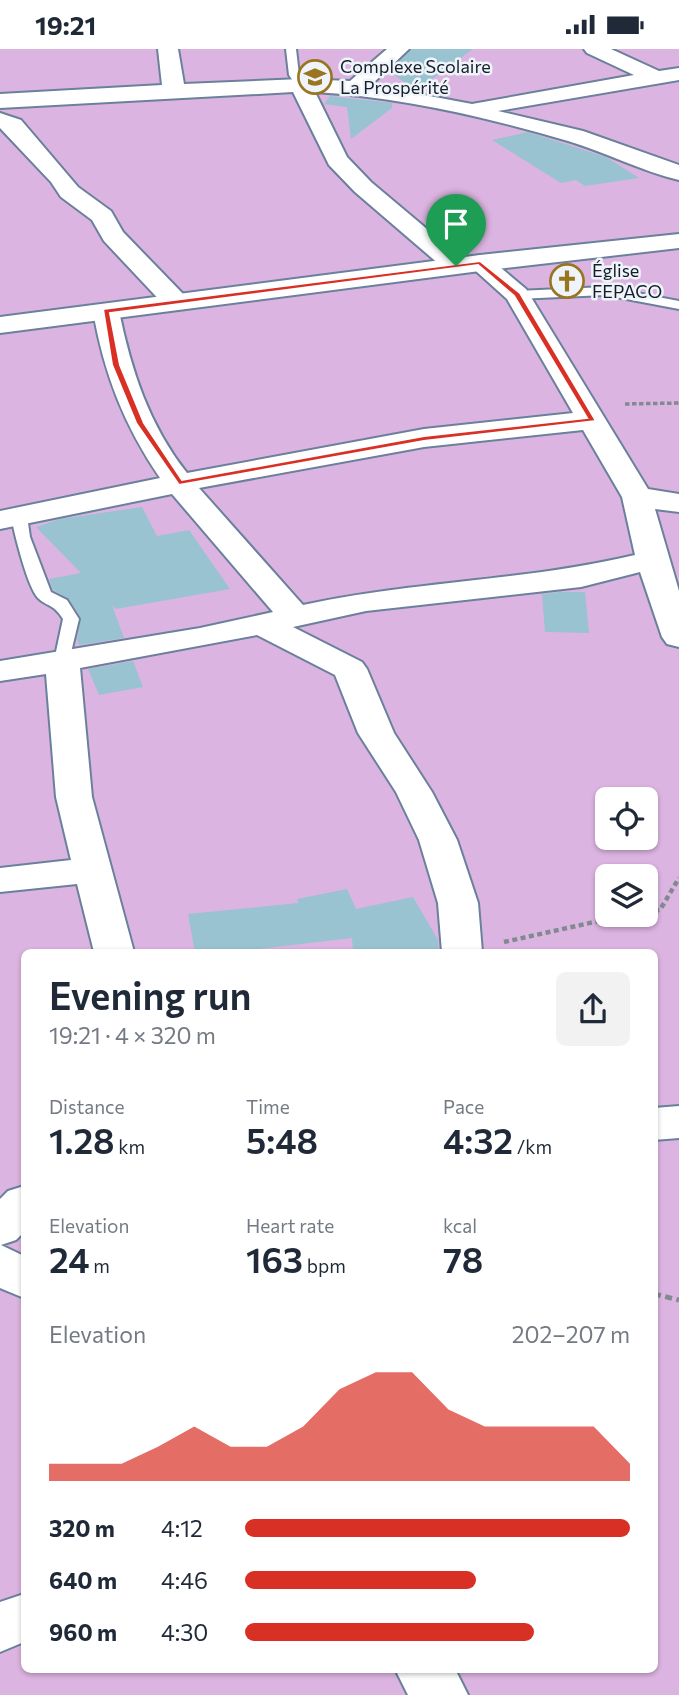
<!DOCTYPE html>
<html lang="en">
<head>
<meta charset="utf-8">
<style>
	:root { --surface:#fff; --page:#f2f2f3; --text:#1f2937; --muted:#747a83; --accent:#d93025 }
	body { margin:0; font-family:Commissioner,sans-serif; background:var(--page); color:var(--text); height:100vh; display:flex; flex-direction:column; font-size:26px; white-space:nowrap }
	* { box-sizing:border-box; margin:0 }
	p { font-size:23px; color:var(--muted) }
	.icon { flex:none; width:38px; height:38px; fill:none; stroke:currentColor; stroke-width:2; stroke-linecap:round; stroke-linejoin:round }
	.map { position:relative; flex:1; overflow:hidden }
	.details { position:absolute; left:21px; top:900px; width:637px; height:724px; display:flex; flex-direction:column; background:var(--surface); border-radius:10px; box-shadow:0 2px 5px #0004 }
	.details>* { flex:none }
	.controls { position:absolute; left:595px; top:738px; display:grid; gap:14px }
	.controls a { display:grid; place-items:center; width:63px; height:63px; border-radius:10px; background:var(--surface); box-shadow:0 2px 5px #0004; font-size:35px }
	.pin { position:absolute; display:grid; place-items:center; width:60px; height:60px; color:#fff; margin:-72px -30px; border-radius:50% 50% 50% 0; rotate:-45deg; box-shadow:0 0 7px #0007 }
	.pin .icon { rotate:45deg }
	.round { display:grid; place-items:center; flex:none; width:74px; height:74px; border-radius:10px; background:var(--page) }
	.headline { display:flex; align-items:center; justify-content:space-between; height:119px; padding:0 28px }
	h1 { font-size:38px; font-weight:600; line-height:52px }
	.metrics { display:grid; grid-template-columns:repeat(3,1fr); gap:10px; height:119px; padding:7px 28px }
	.metrics div { display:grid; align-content:center }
	.metrics b { font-size:35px; font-weight:600 }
	.metrics small { font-size:19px; font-weight:400 }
	.metrics p { font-size:19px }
	.chart { height:196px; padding:14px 28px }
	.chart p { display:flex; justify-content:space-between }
	.chart svg { width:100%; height:126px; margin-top:7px; fill:var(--accent); opacity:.7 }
	ul { padding:0 28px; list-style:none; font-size:23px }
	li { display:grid; grid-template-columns:112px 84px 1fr; align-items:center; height:52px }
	li i { height:18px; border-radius:9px; background:var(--accent) }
	.status { display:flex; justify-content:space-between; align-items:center; height:49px; padding:0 35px; background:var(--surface); direction:ltr }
	.status svg { height:19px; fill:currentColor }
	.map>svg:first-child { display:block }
	.green { fill:#dcb4e1; fill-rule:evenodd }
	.building { fill:#99c3d1 }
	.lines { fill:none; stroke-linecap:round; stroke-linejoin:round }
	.lane-casing { stroke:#6a809b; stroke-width:4 }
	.street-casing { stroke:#6a809b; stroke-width:4 }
	.secondary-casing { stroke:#6a809b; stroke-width:4 }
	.path-far2 { stroke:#828991; stroke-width:3.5; stroke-dasharray:4.5 2.5; stroke-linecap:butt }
	.path-far1 { stroke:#828991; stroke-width:4.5; stroke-dasharray:5 3.5; stroke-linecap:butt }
	.path { stroke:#828991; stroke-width:5; stroke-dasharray:7 4.5; stroke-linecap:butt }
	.lane { fill:#fff; fill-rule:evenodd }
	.street { fill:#fff; fill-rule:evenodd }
	.secondary { fill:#fff; fill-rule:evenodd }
	.route { fill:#d93025; stroke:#fff; stroke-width:2; fill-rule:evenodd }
	.labels { text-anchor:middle; stroke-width:5; stroke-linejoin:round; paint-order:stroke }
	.far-poi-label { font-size:18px; fill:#151e28; stroke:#eff4fa; text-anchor:start }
</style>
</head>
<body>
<div class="status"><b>19:21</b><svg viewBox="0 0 49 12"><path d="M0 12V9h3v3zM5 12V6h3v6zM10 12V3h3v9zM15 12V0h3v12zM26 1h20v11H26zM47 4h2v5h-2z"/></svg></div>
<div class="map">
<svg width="679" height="1646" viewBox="0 0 679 1646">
	<rect width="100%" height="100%" fill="#eff4fa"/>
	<path class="green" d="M0,0h679v1646h-679zM607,751h39v38h-39zM607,828h39v38h-39zM24,903h630v717h-630z"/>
	<path class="building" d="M412,0h61l-57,42 -27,-20z
		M330,47l62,7v5l-41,31 -4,-32 -23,-3z
		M528,83l78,25 33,21 -54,8 -9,-6 -15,3 -69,-43z
		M142,458l15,29 32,-6 41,59 -114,20 -4,-4 12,33 -45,7 -2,-5 4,-22 -12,-19 -16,-9 -4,-11 32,-6 -45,-46 24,-8z
		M560,543h25l4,41 -44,-1 -3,-38z
		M133,612l10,26 -44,8 -11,-26z
		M347,840l9,20 57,-12 25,43 1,12h-86l-1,-14 -119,14h-38l-7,-38 110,-11 -1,-4z"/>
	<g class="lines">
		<g class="lane-casing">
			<path id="lane" d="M286,0h10l3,26 6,12h-8l-8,-12z
				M605,238l74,14v8l-74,-14 -88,4 -7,-4 7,-4z
				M19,462l8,5 3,21 21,55 16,8 12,19 -11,46h-12l-2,-4 9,-42c-10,-16 -16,-12 -25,-21 -11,-12 -24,-66 -27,-82z"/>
		</g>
		<g class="street-casing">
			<path id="street" d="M158,0h20l6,35 117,-5 49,2 37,-32h22l-38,36 101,19 162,-29 -47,-22 -3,-4h27l48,22 20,-3v12l-181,31 85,20 96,34v15c-38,-9 -74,-28 -111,-39 -81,-24 -169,-44 -253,-49l32,65 24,25 94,79 4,5 -4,5h-18l-92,-79 -26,-27 -36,-73 -293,16v-14l162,-9z
				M0,64l21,7 57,67 33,24 12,21 62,64 4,6 -4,6h-18l-63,-67 -12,-21 -31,-23 -10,-15 -51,-54z
				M480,206l9,3 37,31 122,200 31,5v18l-24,-3 24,82v56l-12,-3 -5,-7 -22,-65 -59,15 -215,24 -73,16 69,35 5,7 27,64 38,59 25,48 21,63 4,49h-40l-4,-49 -19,-63 -23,-48 -38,-59 -23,-58 -78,-40 -177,33 12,129 42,155h-40l-17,-68 -77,8v-24l71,-8 -15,-63 -10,-123 -46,7v-20l200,-33 73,-16 -101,-118 -172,35v-18l160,-33c-36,-53 -56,-104 -67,-167l4,-6h18l4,6c12,59 30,114 68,162l237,-44 149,-16 -66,-114 -40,-36 4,-5zM583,381l39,67 13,58c-110,26 -222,26 -332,50l-104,-117 225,-41z
				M679,1057v32l-25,2v-32z
				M24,1137v46l-8,8 -15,5 23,11v42l-24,-10v-89l8,-8z
				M24,1545v48l-24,10v-50z
				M395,1620h60l13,26h-60z"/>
		</g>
		<g class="secondary-casing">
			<path id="secondary" d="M679,185v14l-199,23 -480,62v-16l480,-62z"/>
		</g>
		<path class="path-far2" d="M625,355l54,-1"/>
		<path class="path-far1" d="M646,863l14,-2 19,-32
			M504,893l122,-27"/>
		<path class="path" d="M654,1245l25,6"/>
		<use href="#lane" class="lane"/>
		<use href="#street" class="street"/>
		<use href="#secondary" class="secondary"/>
	</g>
	<path class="route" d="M480,212l40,32 76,128 -172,20 -245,44 -43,-62 -24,-58 -9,-56zM478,216l36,31 73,122 -163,18 -242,44 -38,-57 -24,-58 -10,-52z"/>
	<defs>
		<g id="school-ring" transform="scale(1.75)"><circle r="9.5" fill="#eff4fa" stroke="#99751f" stroke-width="1.5"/><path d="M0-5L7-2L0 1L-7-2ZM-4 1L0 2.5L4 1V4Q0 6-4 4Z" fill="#99751f"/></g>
		<g id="church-ring" transform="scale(1.75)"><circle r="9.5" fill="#eff4fa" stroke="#99751f" stroke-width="1.5"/><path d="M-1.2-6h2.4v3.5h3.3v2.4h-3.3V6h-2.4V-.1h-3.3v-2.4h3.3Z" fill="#99751f"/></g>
	</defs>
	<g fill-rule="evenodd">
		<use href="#school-ring" x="315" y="28"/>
		<use href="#church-ring" x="567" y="232"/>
	</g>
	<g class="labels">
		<g class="far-poi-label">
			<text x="340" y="24">Complexe Scolaire<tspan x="340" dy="21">La Prospérité</tspan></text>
			<text x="592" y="228">Église<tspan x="592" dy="21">FEPACO</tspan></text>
		</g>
	</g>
</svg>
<div class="controls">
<a><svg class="icon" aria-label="locate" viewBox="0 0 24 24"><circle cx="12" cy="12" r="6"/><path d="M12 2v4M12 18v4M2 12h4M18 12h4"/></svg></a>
<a><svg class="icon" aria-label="layers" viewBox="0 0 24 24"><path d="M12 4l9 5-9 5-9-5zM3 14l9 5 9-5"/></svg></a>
</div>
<div class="pin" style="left:456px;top:217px;background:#1e9e55"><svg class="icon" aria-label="arrive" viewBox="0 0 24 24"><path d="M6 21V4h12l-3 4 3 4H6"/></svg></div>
<section class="details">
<div class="headline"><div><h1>Evening run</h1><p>19:21 · 4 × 320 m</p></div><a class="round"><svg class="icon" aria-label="share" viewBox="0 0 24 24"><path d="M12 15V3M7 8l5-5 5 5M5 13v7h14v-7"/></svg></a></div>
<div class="metrics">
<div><p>Distance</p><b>1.28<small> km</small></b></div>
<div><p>Time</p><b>5:48</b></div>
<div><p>Pace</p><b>4:32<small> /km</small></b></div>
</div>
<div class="metrics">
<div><p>Elevation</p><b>24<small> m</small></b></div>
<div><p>Heart rate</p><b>163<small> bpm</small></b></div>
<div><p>kcal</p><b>78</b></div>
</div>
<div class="chart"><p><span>Elevation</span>202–207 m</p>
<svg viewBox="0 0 160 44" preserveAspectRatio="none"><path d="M0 44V38L10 38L20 38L30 32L40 25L50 32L60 32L70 25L80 12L90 6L100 6L110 19L120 25L130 25L140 25L150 25L160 38V44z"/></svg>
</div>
<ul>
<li><b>320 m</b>4:12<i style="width:100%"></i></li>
<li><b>640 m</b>4:46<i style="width:60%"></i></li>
<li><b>960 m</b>4:30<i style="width:75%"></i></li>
</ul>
</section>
</div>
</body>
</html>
